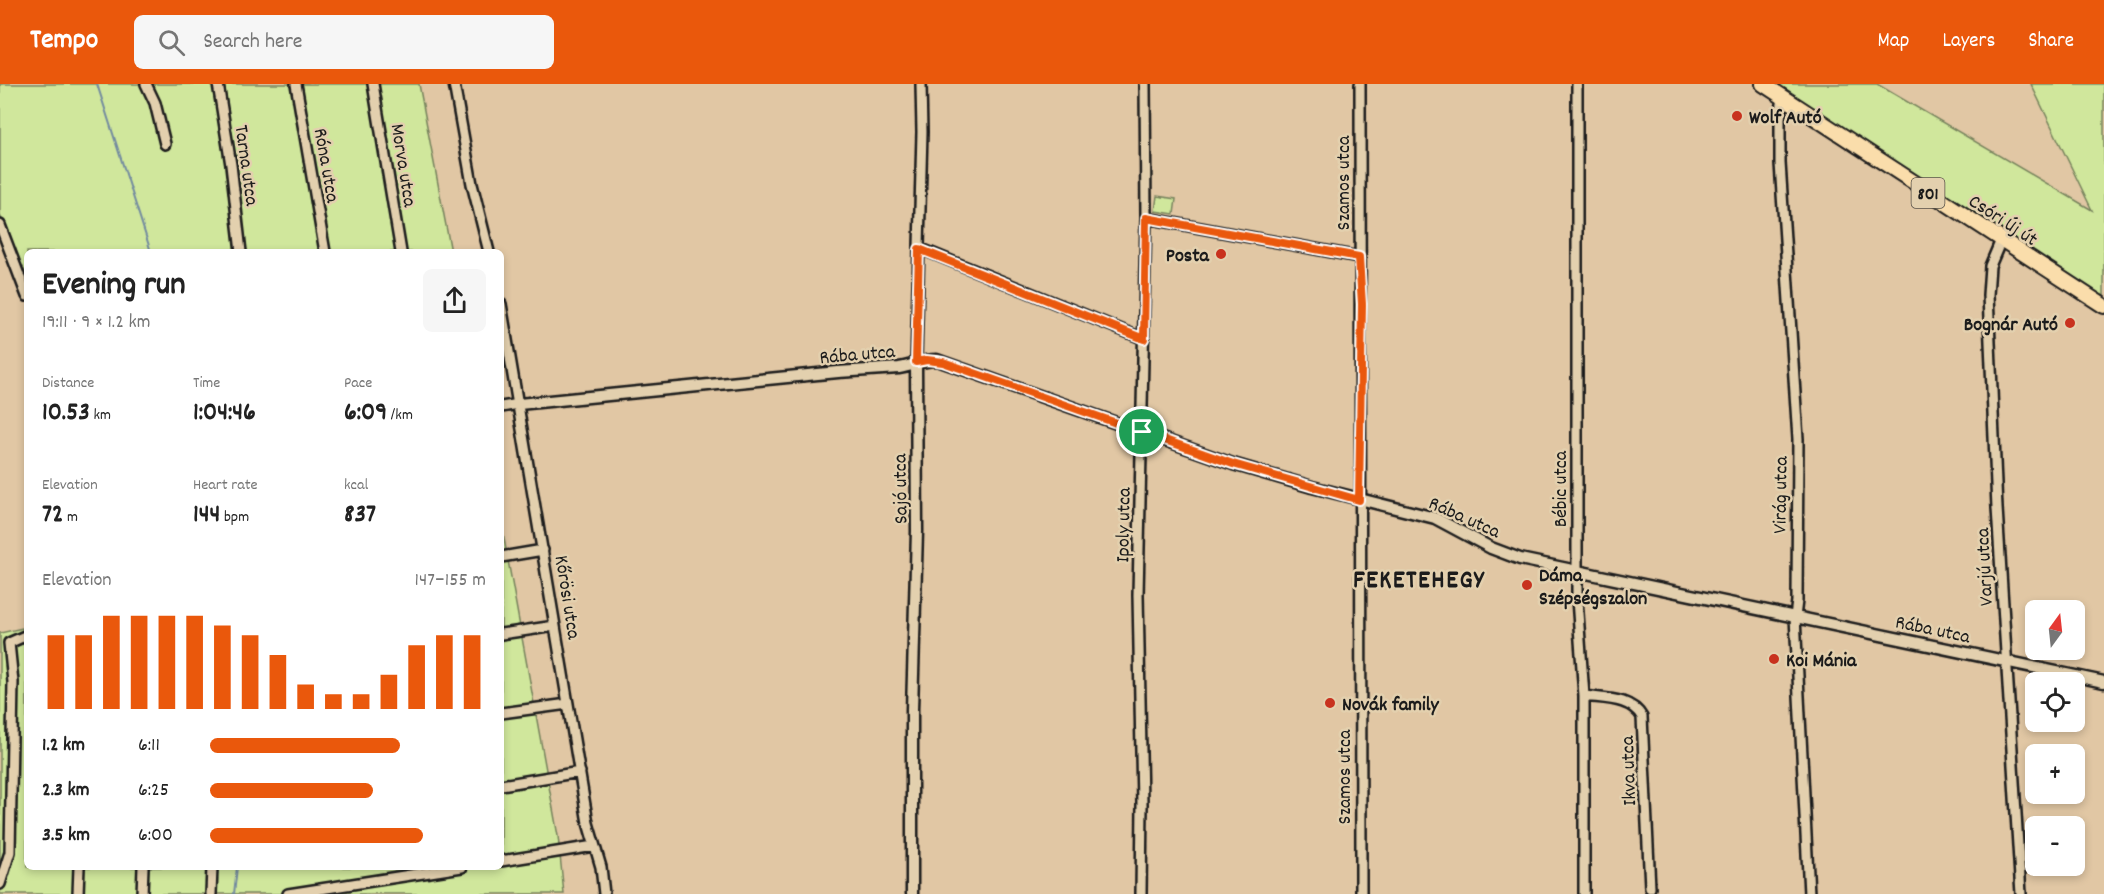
<!DOCTYPE html>
<html lang="en">
<head>
<meta charset="utf-8">
<style>
	:root { --surface:#fff; --page:#f6f6f6; --text:#222; --muted:#767676; --accent:#ea580c }
	body { margin:0; font-family:Dekko,sans-serif; background:var(--page); color:var(--text); height:100vh; display:flex; flex-direction:column; font-size:22px; white-space:nowrap }
	* { box-sizing:border-box; margin:0 }
	p { font-size:20px; color:var(--muted) }
	.icon { flex:none; width:33px; height:33px; fill:none; stroke:currentColor; stroke-width:2; stroke-linecap:round; stroke-linejoin:round }
	.map { position:relative; flex:1; overflow:hidden }
	.sheet { position:absolute; left:24px; top:165px; width:480px; height:621px; display:flex; flex-direction:column; background:var(--surface); border-radius:9px; box-shadow:0 3px 9px #0003 }
	.sheet>* { flex:none }
	.needle { width:39px; rotate:15deg }
	.controls { position:absolute; left:2025px; top:516px; display:grid; gap:12px }
	.controls a { display:grid; place-items:center; width:60px; height:60px; border-radius:9px; background:var(--surface); box-shadow:0 3px 9px #0003; font-size:30px }
	.pin { position:absolute; display:grid; place-items:center; width:51px; height:51px; color:#fff; margin:-26px; border:3px solid #fff; border-radius:50%; box-shadow:0 2px 6px #0007 }
	.round { display:grid; place-items:center; flex:none; width:63px; height:63px; border-radius:9px; background:var(--page) }
	.head { display:flex; align-items:center; justify-content:space-between; height:102px; padding:0 18px }
	h1 { font-size:33px; font-weight:700; line-height:45px }
	.stats { display:grid; grid-template-columns:repeat(3,1fr); gap:9px; height:102px; padding:6px 18px }
	.stats div { display:grid; align-content:center }
	.stats b { font-size:26px; font-weight:700 }
	.stats small { font-size:16px; font-weight:400 }
	.stats p { font-size:16px }
	.chart { height:168px; padding:12px 18px }
	.chart p { display:flex; justify-content:space-between }
	.chart svg { width:100%; height:108px; margin-top:6px; stroke:var(--accent); stroke-width:6 }
	ul { padding:0 18px; list-style:none; font-size:20px }
	li { display:grid; grid-template-columns:96px 72px 1fr; align-items:center; height:45px }
	li i { height:15px; border-radius:8px; background:var(--accent) }
	header { display:flex; align-items:center; gap:36px; box-sizing:border-box; height:84px; padding:0 30px; background:var(--accent); color:#fff }
	header strong { font-size:28px }
	nav { display:flex; gap:33px; margin-inline-start:auto; font-size:21px }
	.search { width:420px; height:54px; background:var(--page); display:flex; align-items:center; gap:15px; box-sizing:border-box; padding:0 21px; border-radius:9px; color:var(--muted); font-size:22px }
	.map>svg:first-child { display:block }
	.green { fill:#d0e79c; stroke:#76825c; stroke-width:1.5 }
	.lines { fill:none; stroke-linecap:round; stroke-linejoin:round }
	.stream { stroke:#728a9f; stroke-width:2 }
	.minor-casing { stroke:#1c1c1c; stroke-width:14 }
	.tertiary-casing { stroke:#1c1c1c; stroke-width:15 }
	.primary-casing { stroke:#1c1c1c; stroke-width:18 }
	.minor { stroke:#e3d0ae; stroke-width:9 }
	.tertiary { stroke:#e3d0ae; stroke-width:10 }
	.primary { stroke:#faddab; stroke-width:14 }
	.route-casing { stroke:#fff; stroke-width:12 }
	.route { stroke:#ea580c; stroke-width:8 }
	.poi-dot { fill:#c8321e; stroke:#e3d0ae; stroke-width:2 }
	.labels { text-anchor:middle; stroke-width:5; stroke-linejoin:round; paint-order:stroke }
	.shield { fill:#e3d0ae; stroke:#585248; stroke-width:1.5 }
	.shield-label { font-size:18px; font-weight:bold; fill:#1c1c1c }
	.poi-label { font-size:20px; font-weight:bold; fill:#1c1c1c; stroke:#e3d0ae; text-anchor:start }
	.street-label { font-size:20px; fill:#1c1c1c; stroke:#e3d0ae }
	.district-label { font-size:26px; font-weight:bold; letter-spacing:1.5px; fill:#1c1c1c; stroke:#e3d0ae }
</style>
</head>
<body>
<header>
<strong>Tempo</strong>
<div class="search"><svg class="icon" aria-label="search" viewBox="0 0 24 24"><circle cx="10" cy="10" r="6"/><path d="M15 15l6 6"/></svg>Search here</div>
<nav><a>Map</a><a>Layers</a><a>Share</a></nav>
</header>
<div class="map">
<svg width="2104" height="810" viewBox="0 0 2104 810">
	<rect width="100%" height="100%" fill="#e1c7a4"/>
	<filter id="ink" filterUnits="userSpaceOnUse"><feTurbulence type="fractalNoise" baseFrequency=".0167" numOctaves="2"/><feDisplacementMap in="SourceGraphic" scale="12" xChannelSelector="R" yChannelSelector="G"/><feConvolveMatrix kernelMatrix="1 2 1 2 8 2 1 2 1" color-interpolation-filters="sRGB"/></filter>
	<g filter="url(#ink)">
		<path class="green" d="M0,0h419l32,168h-424v35l-27,-72z
			M1763,0h114l215,126 -61,-126h73v222z
			M1157,112l19,3 -2,15 -19,-3z
			M501,438l57,314 6,58h-564v-261l27,-6v240h474z"/>
		<g class="lines">
			<path class="stream" d="M97,0l54,168
				M234,810l3,-27"/>
			<g class="minor-casing">
				<path id="minor" d="M146,0l9,19 10,41
					M218,0l13,81 10,87
					M296,0l29,168
					M373,0l28,168
					M454,0l18,100 17,68
					M1360,0l1,810
					M1577,0v515l7,97v198
					M1783,13l-3,21v45l18,276 -1,162 -2,16 14,277
					M1146,134l213,39
					M0,141l27,71
					M2001,156l-11,26 -2,29 9,213 24,386
					M919,164l225,91
					M501,220l87,519 13,44 3,27
					M916,278l6,-230 -1,-48
					M501,323l18,-3
					M501,473l42,-7
					M501,550l54,-8
					M1584,612c20,3 47,1 58,21l8,171
					M501,629l67,-9
					M501,701l79,-13
					M501,777l93,-15
					M0,800l10,-32 3,-170 -4,-39 18,-8
					M78,810l1,-27
					M142,810l1,-27
					M211,810l1,-27
					M288,810l174,-27
					M1141,810l1,-90 -4,-209 8,-377 -1,-134"/>
			</g>
			<g class="tertiary-casing">
				<path id="tertiary" d="M519,320l319,-32 61,-4c15,-2 21,-8 38,-8l296,104 79,23 123,31 56,30 29,11 584,123
					M912,810v-184l5,-179 -1,-169"/>
			</g>
			<g class="primary-casing">
				<path id="primary" d="M1763,0l341,222"/>
			</g>
			<use href="#minor" class="minor"/>
			<use href="#tertiary" class="tertiary"/>
			<use href="#primary" class="primary"/>
		</g>
	</g>
	<g class="lines" filter="url(#ink)">
		<g class="route-casing">
			<path id="route" d="M1146,134l213,39 3,47 -3,196 -126,-36 -290,-102 -16,-2 -11,2 3,-113 225,90z"/>
		</g>
		<use href="#route" class="route"/>
	</g>
	<g class="poi-dot">
		<circle cx="1737" cy="32" r="6"/>
		<circle cx="1221" cy="170" r="6"/>
		<circle cx="2070" cy="239" r="6"/>
		<circle cx="1527" cy="501" r="6"/>
		<circle cx="1774" cy="575" r="6"/>
		<circle cx="1330" cy="619" r="6"/>
	</g>
	<g class="labels">
		<rect class="shield" x="1911.5" y="94" width="33" height="30" rx="4.5"/>
		<g class="shield-label">
			<text x="1928" y="115">801</text>
		</g>
		<g class="poi-label">
			<text x="1749" y="39">Wolf Autó</text>
			<text x="1209" y="177" text-anchor="end">Posta</text>
			<text x="2058" y="246" text-anchor="end">Bognár Autó</text>
			<text x="1539" y="497">Dáma<tspan x="1539" dy="23">Szépségszalon</tspan></text>
			<text x="1786" y="582">Koi Mánia</text>
			<text x="1342" y="626">Novák family</text>
		</g>
		<g class="street-label">
			<text transform="translate(248 81) rotate(82)" y="7">Tarna utca</text>
			<text transform="translate(328 81) rotate(80)" y="7">Róna utca</text>
			<text transform="translate(405 81) rotate(81)" y="7">Morva utca</text>
			<text transform="translate(1342 99) rotate(-90)" y="7">Szamos utca</text>
			<text transform="translate(2004 135) rotate(33)" y="7">Csóri Új út</text>
			<text transform="translate(857 269) rotate(-5)" y="7">Rába utca</text>
			<text transform="translate(899 405) rotate(-91)" y="7">Sajó utca</text>
			<text transform="translate(1559 405) rotate(-90)" y="7">Bébic utca</text>
			<text transform="translate(1779 411) rotate(-89)" y="7">Virág utca</text>
			<text transform="translate(1465 432) rotate(24)" y="7">Rába utca</text>
			<text transform="translate(1122 441) rotate(-89)" y="7">Ipoly utca</text>
			<text transform="translate(1983 483) rotate(-93)" y="7">Varjú utca</text>
			<text transform="translate(569 513) rotate(81)" y="7">Kőrösi utca</text>
			<text transform="translate(1933 544) rotate(12)" y="7">Rába utca</text>
			<text transform="translate(1627 687) rotate(-92)" y="7">Ikva utca</text>
			<text transform="translate(1343 693) rotate(-90)" y="7">Szamos utca</text>
		</g>
		<g class="district-label">
			<text x="1419" y="503">FEKETEHEGY</text>
		</g>
	</g>
</svg>
<div class="controls">
<a><svg class="needle" viewBox="-14 -14 28 28"><path d="M0-13l5 13h-10z" fill="#e53935"/><path d="M0 13l5-13h-10z" fill="#767676"/></svg></a>
<a><svg class="icon" aria-label="locate" viewBox="0 0 24 24"><circle cx="12" cy="12" r="6"/><path d="M12 2v4M12 18v4M2 12h4M18 12h4"/></svg></a>
<a>+</a>
<a>−</a>
</div>
<div class="pin" style="left:1142px;top:348px;background:#1e9e55"><svg class="icon" aria-label="arrive" viewBox="0 0 24 24"><path d="M6 21V4h12l-3 4 3 4H6"/></svg></div>
<section class="sheet">
<div class="head"><div><h1>Evening run</h1><p>19:11 · 9 × 1.2 km</p></div><a class="round"><svg class="icon" aria-label="share" viewBox="0 0 24 24"><path d="M12 15V3M7 8l5-5 5 5M5 13v7h14v-7"/></svg></a></div>
<div class="stats">
<div><p>Distance</p><b>10.53<small> km</small></b></div>
<div><p>Time</p><b>1:04:46</b></div>
<div><p>Pace</p><b>6:09<small> /km</small></b></div>
</div>
<div class="stats">
<div><p>Elevation</p><b>72<small> m</small></b></div>
<div><p>Heart rate</p><b>144<small> bpm</small></b></div>
<div><p>kcal</p><b>837</b></div>
</div>
<div class="chart"><p><span>Elevation</span>147–155 m</p>
<svg viewBox="0 0 160 44" preserveAspectRatio="none"><path d="M5 44V14M15 44V14M25 44V6M35 44V6M45 44V6M55 44V6M65 44V10M75 44V14M85 44V22M95 44V34M105 44V38M115 44V38M125 44V30M135 44V18M145 44V14M155 44V14"/></svg>
</div>
<ul>
<li><b>1.2 km</b>6:11<i style="width:69%"></i></li>
<li><b>2.3 km</b>6:25<i style="width:59%"></i></li>
<li><b>3.5 km</b>6:00<i style="width:77%"></i></li>
</ul>
</section>
</div>
</body>
</html>
